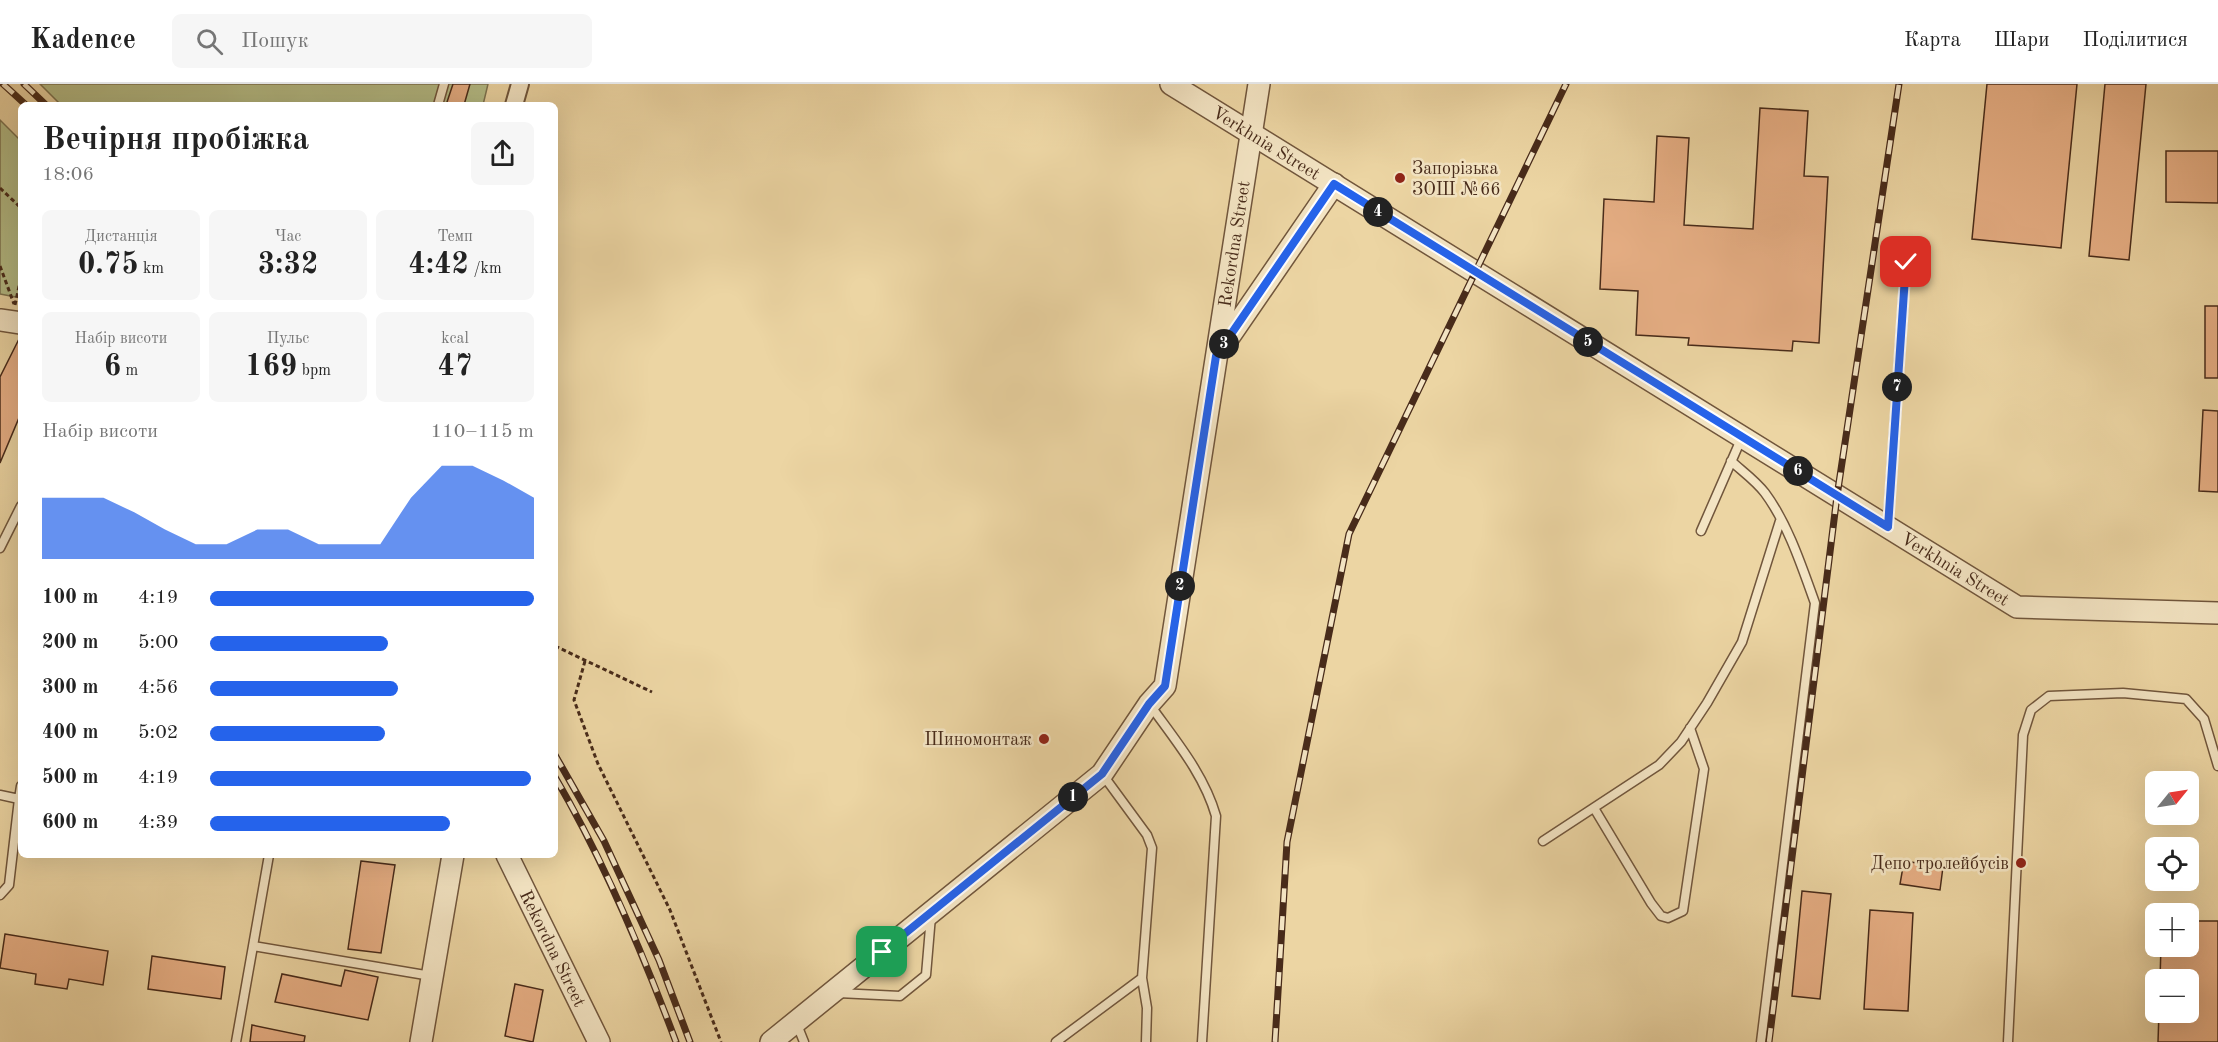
<!DOCTYPE html>
<html lang="uk">
<head>
<meta charset="utf-8">
<style>
	:root { --surface:#fff; --page:#f6f6f6; --text:#222; --muted:#767676; --line:#e0e0e0; --accent:#2563eb }
	body { margin:0; font-family:"Old Standard TT",serif; background:var(--page); color:var(--text); height:100vh; display:flex; flex-direction:column; font-size:22px; white-space:nowrap }
	* { box-sizing:border-box; margin:0 }
	p { font-size:20px; color:var(--muted) }
	.icon { flex:none; width:33px; height:33px; fill:none; stroke:currentColor; stroke-width:2; stroke-linecap:round; stroke-linejoin:round }
	.map { position:relative; flex:1; overflow:hidden }
	.drawer { position:absolute; left:18px; top:18px; width:540px; height:756px; display:flex; flex-direction:column; background:var(--surface); border-radius:9px; box-shadow:0 6px 24px #0002 }
	.drawer>* { flex:none }
	.needle { width:39px; rotate:60deg }
	.buttons { position:absolute; left:2145px; top:687px; display:grid; gap:12px }
	.buttons a { display:grid; place-items:center; width:54px; height:54px; border-radius:9px; background:var(--surface); box-shadow:0 6px 24px #0002; font-size:30px }
	.pin { position:absolute; display:grid; place-items:center; width:51px; height:51px; color:#fff; margin:-26px; border-radius:12px; box-shadow:0 3px 9px #0006 }
	.km { position:absolute; width:30px; height:30px; margin:-15px; border-radius:50%; background:#222; color:#fff; font-size:16px; line-height:30px; text-align:center }
	.round { display:grid; place-items:center; flex:none; width:63px; height:63px; border-radius:9px; background:var(--page) }
	.headline { display:flex; align-items:center; justify-content:space-between; height:102px; padding:0 24px }
	h1 { font-size:33px; font-weight:700; line-height:45px }
	.figures { display:grid; grid-template-columns:repeat(3,1fr); gap:9px; height:102px; padding:6px 24px }
	.figures div { display:grid; align-content:center; border-radius:9px; background:var(--page); text-align:center }
	.figures b { font-size:30px; font-weight:700 }
	.figures small { font-size:16px; font-weight:400 }
	.figures p { font-size:16px }
	.chart { height:168px; padding:12px 24px }
	.chart p { display:flex; justify-content:space-between }
	.chart svg { width:100%; height:108px; margin-top:6px; fill:var(--accent); opacity:.7 }
	ul { padding:0 24px; list-style:none; font-size:20px }
	li { display:grid; grid-template-columns:96px 72px 1fr; align-items:center; height:45px }
	li i { height:15px; border-radius:8px; background:var(--accent) }
	header { display:flex; align-items:center; gap:36px; box-sizing:border-box; height:84px; padding:0 30px; background:var(--surface); border-bottom:2px solid var(--line) }
	header strong { font-size:28px }
	nav { display:flex; gap:33px; margin-inline-start:auto; font-size:21px }
	.search { width:420px; height:54px; background:var(--page); display:flex; align-items:center; gap:15px; box-sizing:border-box; padding:0 21px; border-radius:9px; color:var(--muted); font-size:22px }
	.map>svg:first-child { display:block }
	.park { fill:#b5be88; stroke:#7e7451; stroke-width:1.5 }
	.building { fill:#e7af85; stroke:#482b1a; stroke-width:1.5 }
	.lines { fill:none; stroke-linecap:round; stroke-linejoin:round }
	.service-casing { stroke:#71563c; stroke-width:11 }
	.minor-casing { stroke:#71563c; stroke-width:20 }
	.tertiary-casing { stroke:#71563c; stroke-width:24 }
	.path { stroke:#482b1a; stroke-width:3; stroke-dasharray:4.5 3; stroke-linecap:butt }
	.service { stroke:#f3e4c3; stroke-width:8 }
	.minor { stroke:#f3e4c3; stroke-width:16 }
	.tertiary { stroke:#f3e4c3; stroke-width:21 }
	.rail-casing { stroke:#482b1a; stroke-width:7 }
	.rail { stroke:#f3e4c3; stroke-width:4.5; stroke-dasharray:14; stroke-linecap:butt }
	.route-casing { stroke:#fff; stroke-width:12 }
	.route { stroke:#2563eb; stroke-width:8 }
	.poi-dot { fill:#8f2418; stroke:#f3e4c3; stroke-width:2 }
	.labels { text-anchor:middle; stroke-width:5; stroke-linejoin:round; paint-order:stroke }
	.street-label { font-size:18px; fill:#482b1a; stroke:#f3e4c3 }
	.poi-label { font-size:18px; fill:#482b1a; stroke:#f3e4c3; text-anchor:end }
</style>
</head>
<body>
<header>
<strong>Kadence</strong>
<div class="search"><svg class="icon" aria-label="search" viewBox="0 0 24 24"><circle cx="10" cy="10" r="6"/><path d="M15 15l6 6"/></svg>Пошук</div>
<nav><a>Карта</a><a>Шари</a><a>Поділитися</a></nav>
</header>
<div class="map">
<svg width="2218" height="958" viewBox="0 0 2218 958">
	<rect width="100%" height="100%" fill="#ecd5a3"/>
	<filter id="stains"><feTurbulence type="fractalNoise" baseFrequency=".00333" numOctaves="4"/><feColorMatrix values="0 0 0 0 .2 0 0 0 0 .09 0 0 0 0 .02 0 0 0 .5 -.17"/></filter>
	<radialGradient id="worn" r=".72"><stop offset=".6" stop-color="#630" stop-opacity="0"/><stop offset="1" stop-color="#630" stop-opacity=".3"/></radialGradient>
	<path class="park" d="M40,0h448l-5,21h-422z
		M0,36l21,21v157l-21,-4z"/>
	<path class="building" d="M453,0h17l-6,21h-18z
		M1987,0h90l-16,164 -89,-9z
		M2105,0h41l-17,176 -40,-4z
		M1760,24l48,3 -4,65 24,1 -9,166 -26,-2 -1,10 -104,-6 1,-7 -53,-3 2,-44 -38,-2 4,-90 50,3 3,-66 32,2 -5,87 69,4z
		M2166,67h52v52l-52,-1z
		M2205,222h13v72h-13z
		M21,251v78l-21,50v-86z
		M2203,326l15,1v81l-19,-1z
		M361,777l34,4 -14,88 -33,-4z
		M1904,777l39,6 -3,23 -40,-6z
		M1802,807l29,3 -11,105 -28,-3z
		M1870,826l43,3 -5,98 -44,-2z
		M2188,837h30v121h-60l1,-30h29v-32h-28l1,-34h27z
		M5,850l103,17 -5,34 -34,-6 -2,10 -32,-5 1,-10 -36,-6z
		M152,872l73,11 -4,32 -73,-10z
		M345,886l33,7 -10,43 -93,-18 7,-28 59,12z
		M515,900l28,6 -10,52 -28,-6z
		M252,941l53,11 -1,6h-54z"/>
	<g class="lines">
		<g class="service-casing">
			<path id="service" d="M438,21l6,-21
				M1731,377c11,10 25,20 34,32 23,31 37,74 50,110l-54,439
				M1888,441l18,-263
				M1701,447l41,-94
				M0,464l21,-42
				M1150,621c25,35 54,69 66,111l-14,226
				M0,711l19,4 -10,86 -9,10
				M19,715l2,-13
				M1594,724l57,95 10,13 7,2 15,-7 21,-142 -14,-41
				M1543,757l116,-76 22,-23 26,-39 35,-61 38,-121
				M253,862l16,-91
				M1142,894l5,30 -1,34
				M838,909l62,3 26,-21 5,-59
				M796,938l8,20
				M236,958l17,-96 178,30
				M1056,958l86,-64 10,-130 -5,-13 -44,-60
				M2008,958l15,-307 8,-25 18,-14 74,-3 63,6 18,20 14,47"/>
		</g>
		<g class="minor-casing">
			<path id="minor" d="M514,21l6,-21"/>
		</g>
		<g class="tertiary-casing">
			<g id="tertiary">
				<path id="s1" d="M1171,0l846,523 201,6"/>
				<path d="M0,236l21,3"/>
				<path d="M1220,266l114,-166"/>
				<path id="s2" d="M507,771l92,187"/>
				<path d="M421,958l32,-187"/>
				<path id="s3" d="M771,958l331,-268 47,-70 16,-18 94,-602"/>
			</g>
		</g>
		<path class="path" d="M0,104l21,20
			M0,182l14,38
			M15,221l6,-28
			M555,562l97,46
			M585,577l-11,39 24,64 72,146 51,132"/>
		<use href="#service" class="service"/>
		<use href="#minor" class="minor"/>
		<use href="#tertiary" class="tertiary"/>
		<g class="rail-casing">
			<path id="rail" d="M3,0l23,21
				M24,0l22,21
				M555,671l49,86 55,119 31,82
				M555,693c49,84 87,174 121,265
				M1275,958l12,-200 62,-308 217,-450
				M1769,958l68,-546 62,-412"/>
		</g>
		<use href="#rail" class="rail"/>
	</g>
	<g class="lines">
		<g class="route-casing">
			<path id="route" d="M882,868l220,-178 47,-70 16,-18 51,-330 118,-172 554,343 18,-265"/>
		</g>
		<use href="#route" class="route"/>
	</g>
	<g class="poi-dot">
		<circle cx="1400" cy="94" r="6"/>
		<circle cx="1044" cy="655" r="6"/>
		<circle cx="2021" cy="779" r="6"/>
	</g>
	<g class="labels">
		<g class="street-label">
			<text dy="6" stroke="none"><textPath href="#s1" startOffset="112">Verkhnia Street</textPath></text>
			<text dy="6" stroke="none"><textPath href="#s3" startOffset="982">Rekordna Street</textPath></text>
			<text dy="6" stroke="none"><textPath href="#s1" startOffset="922">Verkhnia Street</textPath></text>
			<text dy="6" stroke="none"><textPath href="#s2" startOffset="104">Rekordna Street</textPath></text>
		</g>
		<g class="poi-label">
			<text x="1412" y="90" text-anchor="start">Запорізька<tspan x="1412" dy="21">ЗОШ №66</tspan></text>
			<text x="1032" y="661">Шиномонтаж</text>
			<text x="2009" y="785">Депо тролейбусів</text>
		</g>
	</g>
	<rect width="100%" height="100%" filter="url(#stains)"/>
	<rect width="100%" height="100%" fill="url(#worn)"/>
</svg>
<div class="buttons">
<a><svg class="needle" viewBox="-14 -14 28 28"><path d="M0-13l5 13h-10z" fill="#e53935"/><path d="M0 13l5-13h-10z" fill="#767676"/></svg></a>
<a><svg class="icon" aria-label="locate" viewBox="0 0 24 24"><circle cx="12" cy="12" r="6"/><path d="M12 2v4M12 18v4M2 12h4M18 12h4"/></svg></a>
<a>+</a>
<a>−</a>
</div>
<div class="pin" style="left:882px;top:868px;background:#1e9e55"><svg class="icon" aria-label="arrive" viewBox="0 0 24 24"><path d="M6 21V4h12l-3 4 3 4H6"/></svg></div>
<div class="pin" style="left:1906px;top:178px;background:#d93025"><svg class="icon" aria-label="check" viewBox="0 0 24 24"><path d="M5 12l5 5 9-10"/></svg></div>
<b class="km" style="left:1073px;top:713px">1</b>
<b class="km" style="left:1180px;top:502px">2</b>
<b class="km" style="left:1224px;top:260px">3</b>
<b class="km" style="left:1378px;top:128px">4</b>
<b class="km" style="left:1588px;top:258px">5</b>
<b class="km" style="left:1798px;top:387px">6</b>
<b class="km" style="left:1897px;top:303px">7</b>
<section class="drawer">
<div class="headline"><div><h1>Вечірня пробіжка</h1><p>18:06</p></div><a class="round"><svg class="icon" aria-label="share" viewBox="0 0 24 24"><path d="M12 15V3M7 8l5-5 5 5M5 13v7h14v-7"/></svg></a></div>
<div class="figures">
<div><p>Дистанція</p><b>0.75<small> km</small></b></div>
<div><p>Час</p><b>3:32</b></div>
<div><p>Темп</p><b>4:42<small> /km</small></b></div>
</div>
<div class="figures">
<div><p>Набір висоти</p><b>6<small> m</small></b></div>
<div><p>Пульс</p><b>169<small> bpm</small></b></div>
<div><p>kcal</p><b>47</b></div>
</div>
<div class="chart"><p><span>Набір висоти</span>110–115 m</p>
<svg viewBox="0 0 160 44" preserveAspectRatio="none"><path d="M0 44V19L10 19L20 19L30 25L40 32L50 38L60 38L70 32L80 32L90 38L100 38L110 38L120 19L130 6L140 6L150 12L160 19V44z"/></svg>
</div>
<ul>
<li><b>100 m</b>4:19<i style="width:100%"></i></li>
<li><b>200 m</b>5:00<i style="width:55%"></i></li>
<li><b>300 m</b>4:56<i style="width:58%"></i></li>
<li><b>400 m</b>5:02<i style="width:54%"></i></li>
<li><b>500 m</b>4:19<i style="width:99%"></i></li>
<li><b>600 m</b>4:39<i style="width:74%"></i></li>
</ul>
</section>
</div>
</body>
</html>
